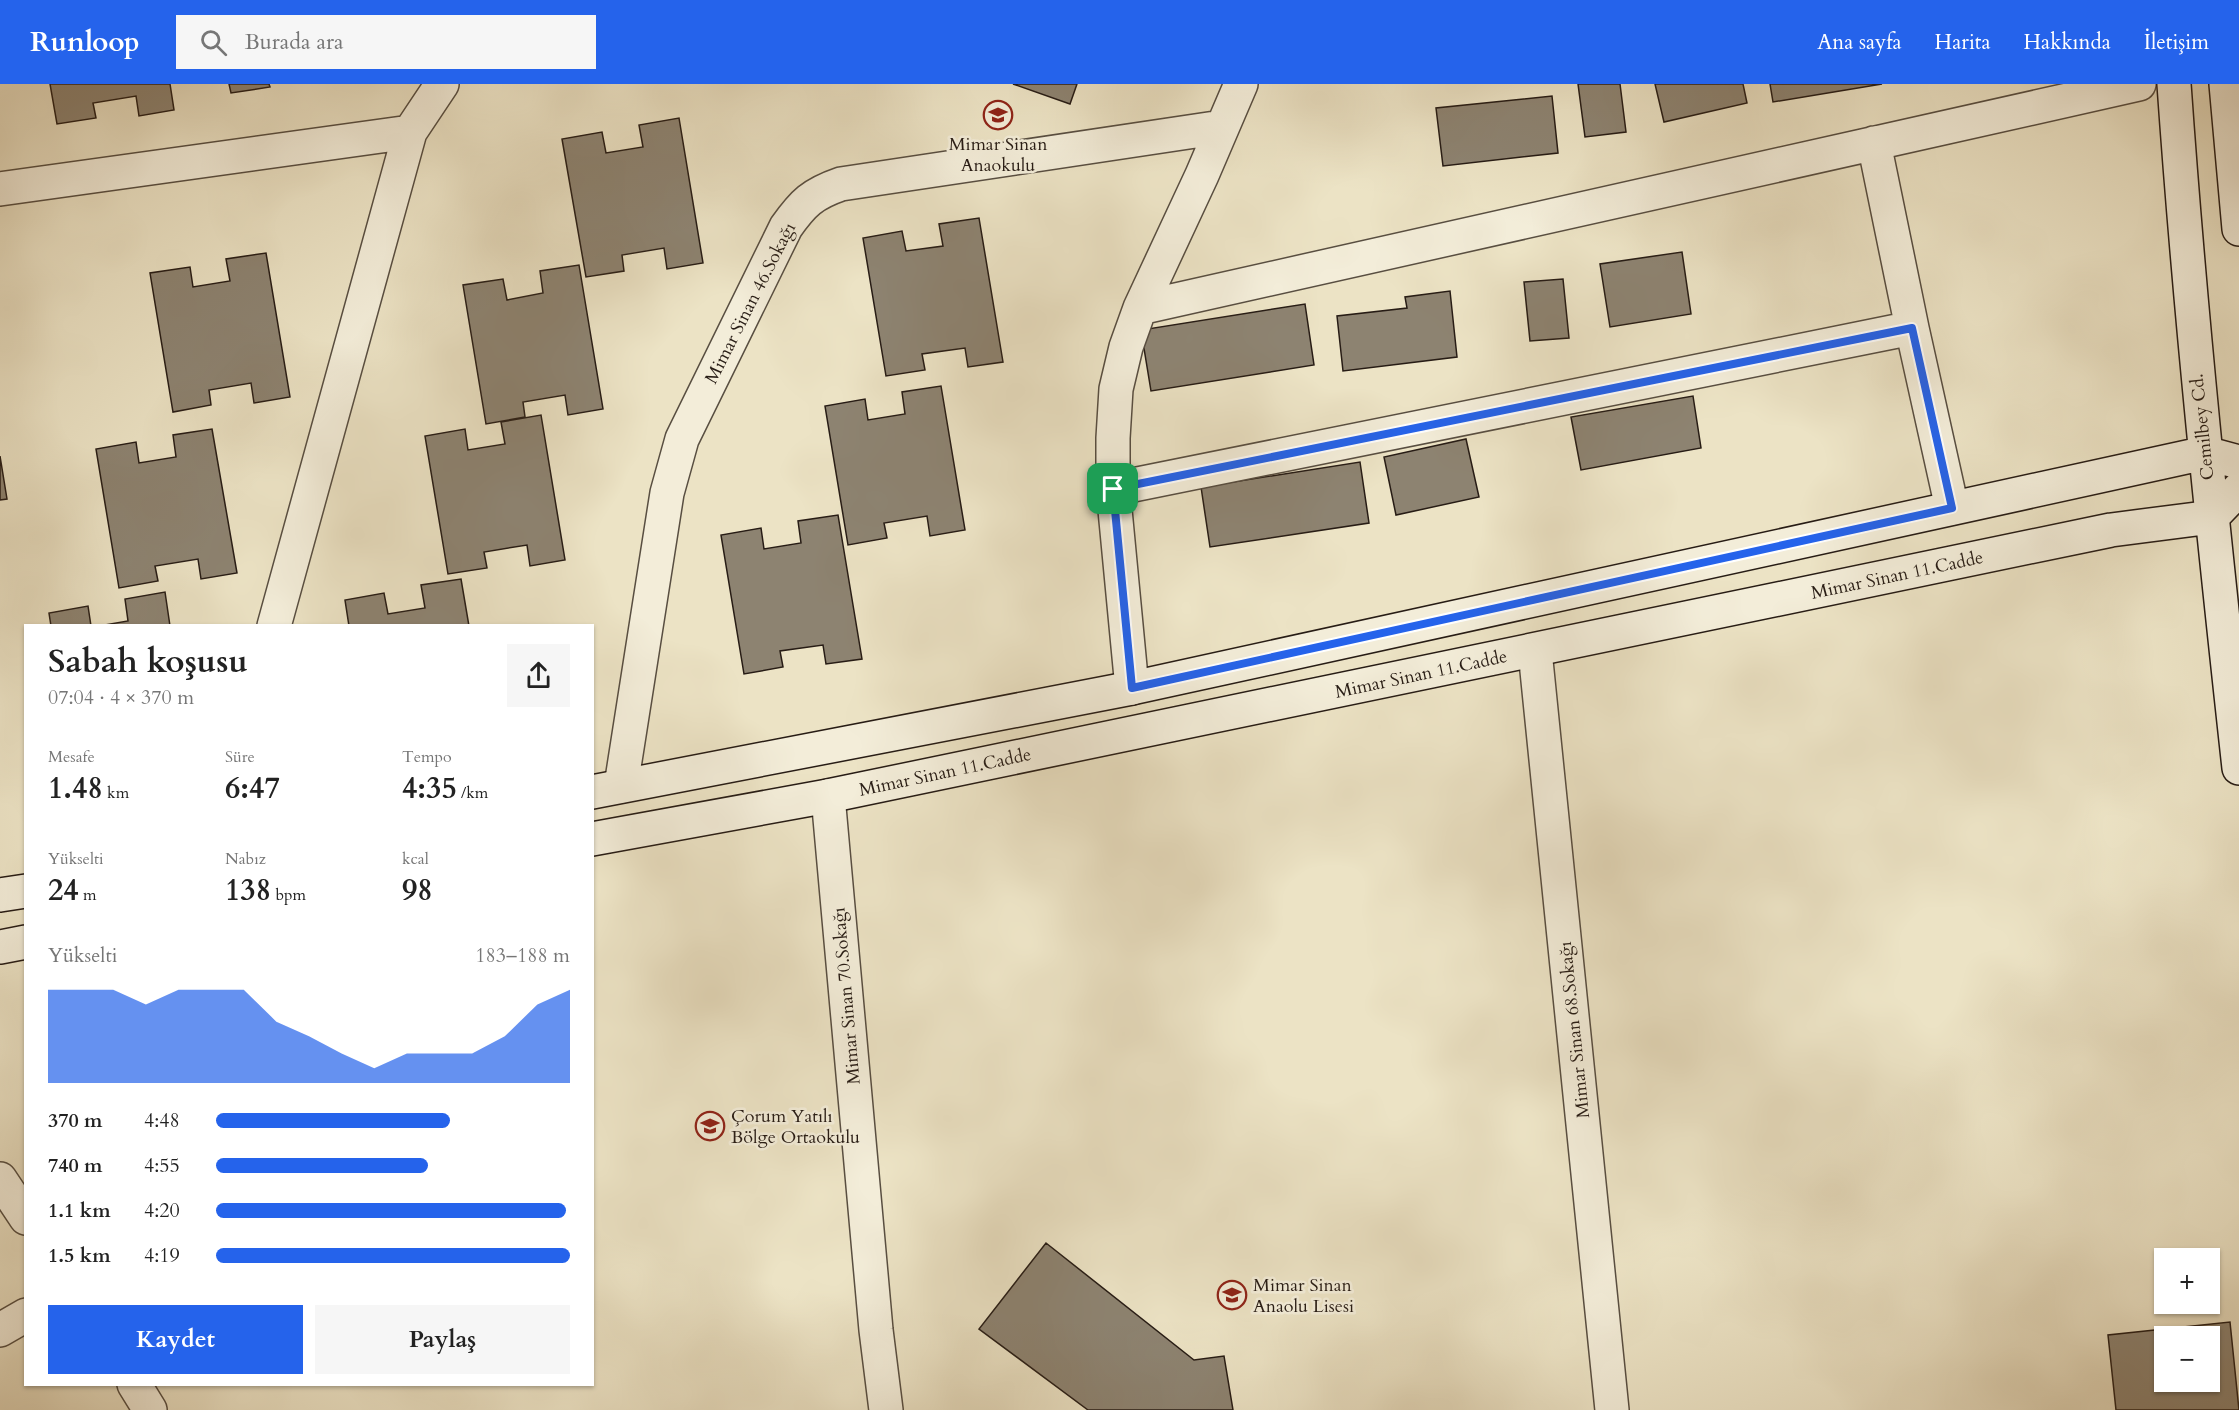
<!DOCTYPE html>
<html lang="tr">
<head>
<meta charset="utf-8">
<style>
	:root { --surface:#fff; --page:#f6f6f6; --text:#222; --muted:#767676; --accent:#2563eb }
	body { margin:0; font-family:Cardo,serif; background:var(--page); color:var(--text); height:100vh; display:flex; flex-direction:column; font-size:22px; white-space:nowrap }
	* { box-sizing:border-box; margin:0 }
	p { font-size:20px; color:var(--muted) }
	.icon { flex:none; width:33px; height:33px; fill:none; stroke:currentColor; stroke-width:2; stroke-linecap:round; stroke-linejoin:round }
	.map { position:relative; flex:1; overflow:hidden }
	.side { position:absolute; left:24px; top:540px; width:570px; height:762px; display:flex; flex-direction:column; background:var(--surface); border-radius:0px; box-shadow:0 2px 4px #0004 }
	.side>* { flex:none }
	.fabs { position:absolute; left:2154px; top:1164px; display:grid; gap:12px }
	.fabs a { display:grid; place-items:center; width:66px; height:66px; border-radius:0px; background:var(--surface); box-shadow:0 2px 4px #0004; font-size:30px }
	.pin { position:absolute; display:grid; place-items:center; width:51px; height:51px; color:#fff; margin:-26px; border-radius:12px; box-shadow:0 3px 9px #0006 }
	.round { display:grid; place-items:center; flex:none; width:63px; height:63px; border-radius:0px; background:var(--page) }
	.summary { display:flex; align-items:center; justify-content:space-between; height:102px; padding:0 24px }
	h1 { font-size:33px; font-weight:800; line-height:45px }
	.stats { display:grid; grid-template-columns:repeat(3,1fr); gap:9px; height:102px; padding:6px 24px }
	.stats div { display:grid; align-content:center }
	.stats b { font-size:30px; font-weight:800 }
	.stats small { font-size:16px; font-weight:400 }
	.stats p { font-size:16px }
	.chart { height:168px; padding:12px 24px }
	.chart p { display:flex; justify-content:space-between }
	.chart svg { width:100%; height:108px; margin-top:6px; fill:var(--accent); opacity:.7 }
	.primary-button { display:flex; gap:12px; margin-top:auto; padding:12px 24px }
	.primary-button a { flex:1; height:69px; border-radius:0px; background:var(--accent); color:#fff; font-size:24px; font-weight:800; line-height:69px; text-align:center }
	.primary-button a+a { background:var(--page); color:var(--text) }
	ul { padding:0 24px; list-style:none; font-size:20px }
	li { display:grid; grid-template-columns:96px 72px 1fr; align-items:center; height:45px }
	li i { height:15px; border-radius:8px; background:var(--accent) }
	header { display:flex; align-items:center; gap:36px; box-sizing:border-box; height:84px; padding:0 30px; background:var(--accent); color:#fff }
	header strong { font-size:28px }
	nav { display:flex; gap:33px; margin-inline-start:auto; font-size:21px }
	.search { width:420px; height:54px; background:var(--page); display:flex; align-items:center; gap:15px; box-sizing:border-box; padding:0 21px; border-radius:0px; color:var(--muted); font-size:22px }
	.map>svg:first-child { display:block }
	.building { fill:#8d8371; stroke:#271c15; stroke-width:1.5; fill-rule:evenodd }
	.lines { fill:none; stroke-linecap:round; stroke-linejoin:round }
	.street-casing { stroke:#584e41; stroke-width:36 }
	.secondary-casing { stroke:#271c15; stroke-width:36 }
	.street { stroke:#f3edd9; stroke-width:33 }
	.secondary { stroke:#f3edd9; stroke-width:33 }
	.route-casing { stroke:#fff; stroke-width:12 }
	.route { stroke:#2563eb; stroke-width:8 }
	.labels { text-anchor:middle; stroke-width:5; stroke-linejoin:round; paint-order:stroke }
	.poi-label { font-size:18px; fill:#271c15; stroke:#f3edd9; text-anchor:start }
	.street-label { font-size:18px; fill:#271c15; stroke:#f3edd9 }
</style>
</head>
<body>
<header>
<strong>Runloop</strong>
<div class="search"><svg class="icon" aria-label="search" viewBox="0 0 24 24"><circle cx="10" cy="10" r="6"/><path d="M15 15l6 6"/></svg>Burada ara</div>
<nav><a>Ana sayfa</a><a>Harita</a><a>Hakkında</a><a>İletişim</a></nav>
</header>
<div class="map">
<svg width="2239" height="1326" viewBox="0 0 2239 1326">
	<rect width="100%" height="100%" fill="#ece3c5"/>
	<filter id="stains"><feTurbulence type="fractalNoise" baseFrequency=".00333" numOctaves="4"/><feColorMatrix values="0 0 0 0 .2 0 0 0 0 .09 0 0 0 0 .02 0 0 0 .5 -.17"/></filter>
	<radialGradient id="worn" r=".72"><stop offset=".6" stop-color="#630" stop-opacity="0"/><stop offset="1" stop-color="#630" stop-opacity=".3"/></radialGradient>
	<path class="building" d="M50,0h120l4,26 -35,6 -3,-20 -43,7 3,15 -39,6z
		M229,0h40l1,3 -39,6z
		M1013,0h64l-7,20z
		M1578,0h42l6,48 -41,5z
		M1655,0h88l4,19 -83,19z
		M1770,0h112l-109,18z
		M1552,12l6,57 -115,13 -7,-58z
		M679,34l24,145 -36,6 -3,-21 -42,7 2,16 -38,6 -24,-138 40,-7 4,21 37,-6 -4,-22z
		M979,134l24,144 -35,5 -3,-19 -43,6 3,16 -39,6 -23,-138 39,-7 4,20 37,-5 -4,-22z
		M1682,168l9,62 -81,13 -10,-63z
		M266,169l24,144 -36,6 -3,-20 -42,7 2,15 -38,7 -23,-139 40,-6 3,20 37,-6 -4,-22z
		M579,181l24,144 -35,6 -3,-20 -42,7 2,15 -39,7 -23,-139 40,-6 4,21 36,-7 -3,-22z
		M1563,195l6,59 -39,3 -6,-59z
		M1450,207l7,66 -114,14 -6,-55 70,-8 -2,-11z
		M1305,220l9,61 -163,26 -10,-61z
		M941,302l24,144 -35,6 -3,-20 -43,7 3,15 -39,7 -23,-139 40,-7 3,21 37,-6 -3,-22z
		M1693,312l8,52 -120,22 -10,-53z
		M541,331l24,145 -35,6 -3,-21 -43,7 3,16 -39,6 -23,-138 40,-7 3,21 37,-6 -4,-22z
		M212,345l25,144 -36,6 -3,-20 -43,7 3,15 -39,7 -23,-139 40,-7 3,21 37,-6 -3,-22z
		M1466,355l13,58 -83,18 -12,-58z
		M0,372l7,43 -7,1z
		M1360,378l9,61 -159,24 -9,-60z
		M838,431l24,144 -36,5 -3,-19 -43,6 3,16 -39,7 -23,-139 40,-7 3,21 37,-6 -3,-22z
		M461,495l8,47h-120l-4,-26 39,-7 4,21 37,-6 -4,-23z
		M165,508l5,34h-71l29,-5 -3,-22z
		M88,522l3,20h-40l-2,-13z
		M1046,1159l148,117 30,-4 9,54h-145l-109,-81z
		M2230,1238l9,88h-123l-8,-75zM2164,1252h46v46h-46z"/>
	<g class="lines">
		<g class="street-casing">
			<path id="street" d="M1874,59l38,185 40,180
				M0,105l410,-57
				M1140,224l999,-224
				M1113,405l799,-161
				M274,542l136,-494 32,-48
				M1535,567l77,759
				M1132,604l-19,-199v-51l3,-49 10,-42 14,-39 62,-133 39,-91
				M621,702l46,-293 15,-54 104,-212c17,-24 26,-33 55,-43l381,-57
				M828,712l48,534 10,80
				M0,1095l26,39
				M0,1246l26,-15
				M134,1300l16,26"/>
		</g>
		<g class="secondary-casing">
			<path id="secondary" d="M2174,0c16,229 40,456 65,684
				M2226,0l13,145
				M592,708l540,-104 1073,-235 34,9
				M592,755l236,-43 1283,-266 101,-13 27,-28
				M0,811l26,-4
				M0,863l26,-5"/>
		</g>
		<use href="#street" class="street"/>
		<use href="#secondary" class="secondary"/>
	</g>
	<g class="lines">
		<g class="route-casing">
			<path id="route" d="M1912,244l40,180 -820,180 -19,-199z"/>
		</g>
		<use href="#route" class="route"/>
	</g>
	<defs>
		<g id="school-ring" transform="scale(1.5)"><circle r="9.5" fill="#f3edd9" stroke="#8f2418" stroke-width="1.5"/><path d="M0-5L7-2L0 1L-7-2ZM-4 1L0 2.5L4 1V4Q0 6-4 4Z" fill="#8f2418"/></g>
	</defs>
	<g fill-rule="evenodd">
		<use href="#school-ring" x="998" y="31"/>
		<use href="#school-ring" x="710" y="1042"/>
		<use href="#school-ring" x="1232" y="1211"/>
	</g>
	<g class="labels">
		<g class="poi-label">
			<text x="998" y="66" text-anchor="middle">Mimar Sinan<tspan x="998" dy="21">Anaokulu</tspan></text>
			<text x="731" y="1038">Çorum Yatılı<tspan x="731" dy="21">Bölge Ortaokulu</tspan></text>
			<text x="1253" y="1207">Mimar Sinan<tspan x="1253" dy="21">Anaolu Lisesi</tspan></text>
		</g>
		<g class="street-label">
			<text transform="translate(750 219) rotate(-63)" y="6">Mimar Sinan 46.Sokağı</text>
			<text transform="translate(2202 343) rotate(-96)" y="6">Cemilbey Cd.</text>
			<text transform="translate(1897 491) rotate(-12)" y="6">Mimar Sinan 11.Cadde</text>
			<text transform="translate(1421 590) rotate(-12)" y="6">Mimar Sinan 11.Cadde</text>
			<text transform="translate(945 688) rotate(-12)" y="6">Mimar Sinan 11.Cadde</text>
			<text transform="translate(846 912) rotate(-95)" y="6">Mimar Sinan 70.Sokağı</text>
			<text transform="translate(1574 946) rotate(-96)" y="6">Mimar Sinan 68.Sokağı</text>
		</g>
	</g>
	<rect width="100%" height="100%" filter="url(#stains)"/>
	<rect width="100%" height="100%" fill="url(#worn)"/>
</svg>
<div class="fabs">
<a>+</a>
<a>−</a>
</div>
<div class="pin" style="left:1113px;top:405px;background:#1e9e55"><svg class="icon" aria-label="arrive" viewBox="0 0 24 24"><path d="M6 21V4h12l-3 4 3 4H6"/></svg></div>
<section class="side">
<div class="summary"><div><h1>Sabah koşusu</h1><p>07:04 · 4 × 370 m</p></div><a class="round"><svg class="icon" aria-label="share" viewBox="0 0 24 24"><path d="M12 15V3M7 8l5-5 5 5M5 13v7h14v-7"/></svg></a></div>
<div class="stats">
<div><p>Mesafe</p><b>1.48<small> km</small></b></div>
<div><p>Süre</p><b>6:47</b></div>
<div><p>Tempo</p><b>4:35<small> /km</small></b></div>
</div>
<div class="stats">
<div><p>Yükselti</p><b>24<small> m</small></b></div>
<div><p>Nabız</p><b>138<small> bpm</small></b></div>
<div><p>kcal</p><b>98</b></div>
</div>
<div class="chart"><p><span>Yükselti</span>183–188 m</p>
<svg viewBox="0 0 160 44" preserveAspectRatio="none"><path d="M0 44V6L10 6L20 6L30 12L40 6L50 6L60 6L70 19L80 25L90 32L100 38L110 32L120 32L130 32L140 25L150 12L160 6V44z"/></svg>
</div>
<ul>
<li><b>370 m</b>4:48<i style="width:66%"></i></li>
<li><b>740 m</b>4:55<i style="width:60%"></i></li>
<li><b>1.1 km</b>4:20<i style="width:99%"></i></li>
<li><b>1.5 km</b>4:19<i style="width:100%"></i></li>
</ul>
<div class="primary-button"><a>Kaydet</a><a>Paylaş</a></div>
</section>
</div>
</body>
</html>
